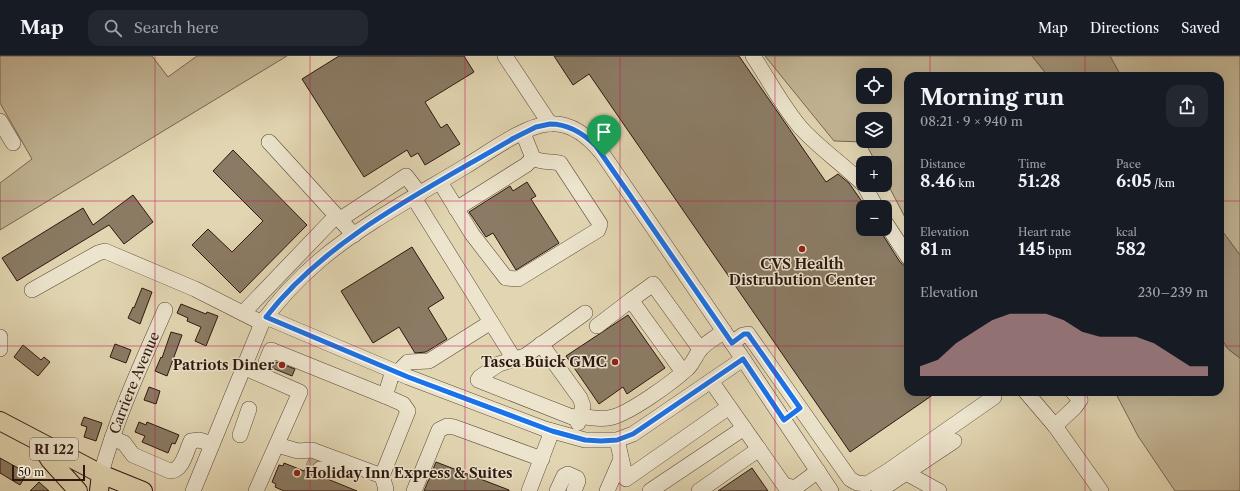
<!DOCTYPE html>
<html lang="en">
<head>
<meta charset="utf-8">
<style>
	:root { --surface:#171b24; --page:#242831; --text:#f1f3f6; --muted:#9ea1a6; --line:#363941; --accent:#c59692 }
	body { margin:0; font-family:"Libre Caslon Text",serif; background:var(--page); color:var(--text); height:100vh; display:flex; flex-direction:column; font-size:15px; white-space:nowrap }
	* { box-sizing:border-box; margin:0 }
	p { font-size:13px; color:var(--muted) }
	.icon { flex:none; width:22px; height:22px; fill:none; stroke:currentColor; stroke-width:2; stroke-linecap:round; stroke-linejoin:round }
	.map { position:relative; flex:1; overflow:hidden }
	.panel { position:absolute; left:904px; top:16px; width:320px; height:324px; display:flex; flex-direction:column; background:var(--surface); border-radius:12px; box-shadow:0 4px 16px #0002 }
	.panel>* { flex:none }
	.controls { position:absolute; left:856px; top:12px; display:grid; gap:8px }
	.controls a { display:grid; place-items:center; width:36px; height:36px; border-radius:8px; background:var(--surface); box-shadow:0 4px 16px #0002; font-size:20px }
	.scale { position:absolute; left:12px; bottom:10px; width:73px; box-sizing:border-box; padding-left:4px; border:2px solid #2d1810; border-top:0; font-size:11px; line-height:14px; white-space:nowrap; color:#2d1810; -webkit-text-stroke:3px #ece4cd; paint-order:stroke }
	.pin { position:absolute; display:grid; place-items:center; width:34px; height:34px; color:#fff; margin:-41px -17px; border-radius:50% 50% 50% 0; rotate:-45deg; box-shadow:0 0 4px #0007 }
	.pin .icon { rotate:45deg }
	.round { display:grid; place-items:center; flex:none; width:42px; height:42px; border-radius:12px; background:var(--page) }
	.head { display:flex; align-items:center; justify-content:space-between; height:68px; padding:0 16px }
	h1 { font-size:22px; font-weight:700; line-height:30px }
	.stats { display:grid; grid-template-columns:repeat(3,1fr); gap:6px; height:68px; padding:4px 16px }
	.stats div { display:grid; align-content:center }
	.stats b { font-size:17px; font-weight:700 }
	.stats small { font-size:11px; font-weight:400 }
	.stats p { font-size:11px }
	.chart { height:112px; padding:8px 16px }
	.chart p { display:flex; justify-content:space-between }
	.chart svg { width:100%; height:72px; margin-top:4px; fill:var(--accent); opacity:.7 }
	header { display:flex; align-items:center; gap:24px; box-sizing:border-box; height:56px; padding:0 20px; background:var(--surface); border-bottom:1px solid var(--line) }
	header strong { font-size:19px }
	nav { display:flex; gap:22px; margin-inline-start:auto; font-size:14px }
	.search { width:280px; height:36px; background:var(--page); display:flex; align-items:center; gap:10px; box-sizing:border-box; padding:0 14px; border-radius:12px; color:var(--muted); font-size:15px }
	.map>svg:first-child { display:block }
	.green { fill:#c3b696; stroke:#786753; fill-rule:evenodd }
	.water { fill:#a4957b; stroke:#746350 }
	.building { fill:#8b7b64; stroke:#2d1810 }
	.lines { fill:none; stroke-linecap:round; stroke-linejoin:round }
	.minor-tunnel { stroke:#beb092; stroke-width:15; stroke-dasharray:15 8; stroke-linecap:butt }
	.minor-casing { stroke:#5a4838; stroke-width:16 }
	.major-casing { stroke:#2d1810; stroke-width:20 }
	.minor { stroke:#ece4cd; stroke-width:15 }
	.major { stroke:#e2d6b2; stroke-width:18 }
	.route-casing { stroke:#fff; stroke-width:8 }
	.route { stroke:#1a73e8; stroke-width:5 }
	.grid { fill:none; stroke:#c2185b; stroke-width:1; stroke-opacity:0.55 }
	.poi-dot { fill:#8f2418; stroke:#ece4cd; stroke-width:1.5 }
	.labels { text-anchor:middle; stroke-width:3; stroke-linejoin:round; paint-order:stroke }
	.shield { fill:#ece4cd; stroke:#665549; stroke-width:1 }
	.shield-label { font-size:13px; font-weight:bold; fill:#2d1810 }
	.poi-label { font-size:14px; font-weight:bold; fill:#2d1810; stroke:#ece4cd; text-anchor:end }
	.street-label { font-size:14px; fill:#2d1810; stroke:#ece4cd }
</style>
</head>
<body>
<header>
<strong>Map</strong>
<div class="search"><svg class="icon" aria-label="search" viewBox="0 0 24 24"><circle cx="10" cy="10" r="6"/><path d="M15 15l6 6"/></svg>Search here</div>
<nav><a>Map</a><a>Directions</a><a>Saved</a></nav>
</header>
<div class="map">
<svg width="1240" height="435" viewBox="0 0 1240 435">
	<rect width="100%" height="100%" fill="#e2d6b2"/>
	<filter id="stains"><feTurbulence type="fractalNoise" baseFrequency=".005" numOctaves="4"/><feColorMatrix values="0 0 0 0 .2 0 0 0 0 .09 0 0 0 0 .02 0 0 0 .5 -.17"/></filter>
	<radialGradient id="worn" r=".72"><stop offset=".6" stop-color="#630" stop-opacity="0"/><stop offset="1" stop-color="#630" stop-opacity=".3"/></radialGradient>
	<path class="green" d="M0,0h152l16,21 29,-21h90l-287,174v-47l32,-24 -32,-56z
		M765,0h267l16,20h-140v147l-23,-44v-16h-9l-11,-21 -31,-1zM863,19h22v22h-22zM863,63h22v22h-22z
		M1110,0h130v199l-20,-27v-152h-99z
		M1220,280l8,13 12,9v133h-65l-37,-55 -23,-44h105z"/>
	<path class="water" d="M1032,0h78l11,20h-73z
		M1220,172l20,27v103l-12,-9 -8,-13z"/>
	<path class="building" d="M339,0h125l10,16 -49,30 16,26 6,-4 13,20 -35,21 -7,-12 -7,4 -4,-7 -43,27 -62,-98z
		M554,0h185l87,126 12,-8 11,9 14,20v26h16l21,33 8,7v123h29l-87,60 -261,-378 -16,11z
		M233,94l74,75 -67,68 -48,-48 16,-16 24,23 31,-31 -50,-50z
		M527,126l9,14 -5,3 28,44 -43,27 -23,-37 -7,4 -17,-25 41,-26 3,5z
		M133,139l20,27 -29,22 -15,-19 -92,56 -15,-23 81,-50 10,17z
		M412,191l32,51 -16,10 19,31 -21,13 -11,1 -16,-26 -26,16 -32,-52z
		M142,232l10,4 -12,32 -12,-6 5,-11 1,1z
		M181,248l25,10 1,-2 11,4 -12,30 -11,-5 6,-14 -14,-6 1,-3 -11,-5z
		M628,259l37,53 -38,26 -4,-7 -24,17 -33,-48z
		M171,276l11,3 -15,41 -12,-5 6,-14 1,1z
		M115,288l16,6 -5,13 -16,-6z
		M23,289l18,15 3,-3 6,5 -12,14 -24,-19z
		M276,306l19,7 -3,7 -20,-8z
		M149,331l11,4 -4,13 -12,-4z
		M84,361l18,6 -6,18 -12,-4 3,-10 -6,-2z
		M139,366l7,3 1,-3 32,13 -4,9 -3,-1 -4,10 -26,-11 3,-6 -10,-4z
		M0,402l27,15 -7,12 -20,-12z
		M309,403l7,2 -5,8 4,8 10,1 32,13h-73l-9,-4 1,-3 -4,-2 7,-17 4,1 1,-3 20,8z
		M436,406l73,28v1h-85z
		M752,412l16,23h-50z
		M39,426l10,9h-19z"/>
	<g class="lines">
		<path class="minor-tunnel" d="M307,407l13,6"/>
		<g class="minor-casing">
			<g id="minor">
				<path d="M505,0l45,68"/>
				<path d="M753,0c16,24 29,50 48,72 19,21 42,36 62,56"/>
				<path d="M0,65l13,22"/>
				<path d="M269,86l85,93"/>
				<path d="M440,126l32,52 34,44 12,1 80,-49 2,-6 -40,-61c-10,-2 -18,0 -27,-5l-10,-25"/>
				<path d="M864,129l12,22"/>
				<path d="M414,142l100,161"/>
				<path d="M456,153l70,-44 7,-7"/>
				<path d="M339,164l67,-44 14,18"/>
				<path d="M885,166l23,35"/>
				<path d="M32,234l66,-37 7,-2 90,38 67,34"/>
				<path d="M243,257l93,-97"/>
				<path d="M585,257l-60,43 -26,8 -19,13 -2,3 94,37c12,-2 23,3 36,1 19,-2 66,-37 80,-50 6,-6 7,-12 12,-18 5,-7 17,-13 24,-19"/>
				<path d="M266,261l142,60 137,52 40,11h32l16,-6 110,-75"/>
				<path d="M597,270l34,-26"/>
				<path d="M0,281v12"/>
				<path d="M732,287l11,-8 5,-1 102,145 7,4 10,1 21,-13 106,-74"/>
				<path d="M541,288l39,54 3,8 -5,17"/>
				<path d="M266,306l5,-12 114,46"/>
				<path d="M243,311l57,25 -44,99"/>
				<path d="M683,316l-52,-72 22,-16 47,65"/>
				<path d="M401,318l1,-6 6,-6 21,-1 62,-39"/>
				<path d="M711,325l73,104 11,3 23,-17"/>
				<path d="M1026,336l29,34 46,65"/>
				<path d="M1055,370l20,-19 5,-7 -7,-8"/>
				<path d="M240,379l9,-26"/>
				<path d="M112,382l12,5 9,12 37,16c13,0 16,-20 21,-30l8,-1 13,4"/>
				<path d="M617,384l9,39 103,-72"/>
				<path d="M277,389l21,6 14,-1 70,26"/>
				<path d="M320,413h11l13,-7"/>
				<path d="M906,417l33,18"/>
				<path id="s1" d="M101,418c15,-56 41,-111 64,-164"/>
				<path d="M193,435l69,-168c16,-23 36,-44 57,-62 42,-36 99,-66 147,-95 22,-13 59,-41 83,-42 24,-2 42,15 55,32l139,203 88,132"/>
				<path d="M385,435l1,-2 -4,-13 26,-65 -5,-7 -18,-8 8,-25"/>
				<path d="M414,435l25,-61 8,-4 7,1 88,32"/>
				<path d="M529,435l23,-60"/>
				<path d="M557,435l7,-15 4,-2 9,4 1,3 -4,10"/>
				<path d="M607,435l14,-32"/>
				<path d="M650,435l94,-63"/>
				<path d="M699,435l60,-42"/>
				<path d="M879,435l75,-50"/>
			</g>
		</g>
		<g class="major-casing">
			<path id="major" d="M0,365l101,53 42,17
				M40,388l10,16 28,31
				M99,435l2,-17"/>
		</g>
		<use href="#minor" class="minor"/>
		<use href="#major" class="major"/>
	</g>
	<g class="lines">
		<g class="route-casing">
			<path id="route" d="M550,68c19,0 33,9 46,22l136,197 12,-9h4l52,74 -16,12 -41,-61 -110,75 -16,6 -16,1 -16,-1 -33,-9 -144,-54 -142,-60c62,-80 162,-128 248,-179l22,-11z"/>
		</g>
		<use href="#route" class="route"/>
	</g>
	<path class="grid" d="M155,0v435M310,0v435M465,0v435M620,0v435M775,0v435M930,0v20M1085,0v20M0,145h908M1220,145h20M0,290h908M1220,290h20M930,336v99M1085,336v99"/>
	<g class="poi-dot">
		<circle cx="802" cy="193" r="4"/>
		<circle cx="615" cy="306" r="4"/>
		<circle cx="282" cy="309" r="4"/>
		<circle cx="297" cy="417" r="4"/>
	</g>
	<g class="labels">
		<rect class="shield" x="30" y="382" width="48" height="22" rx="3"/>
		<g class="shield-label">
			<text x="54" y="398">RI 122</text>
		</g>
		<g class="poi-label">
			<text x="802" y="213" text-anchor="middle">CVS Health<tspan x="802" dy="16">Distrubution Center</tspan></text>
			<text x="607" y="311">Tasca Buick GMC</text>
			<text x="274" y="314">Patriots Diner</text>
			<text x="305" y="422" text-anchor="start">Holiday Inn Express &amp; Suites</text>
		</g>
		<g class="street-label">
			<text dy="5" stroke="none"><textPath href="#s1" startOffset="97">Carriere Avenue</textPath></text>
		</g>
	</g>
	<rect width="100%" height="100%" filter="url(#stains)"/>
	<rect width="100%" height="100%" fill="url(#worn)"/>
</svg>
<div class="controls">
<a><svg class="icon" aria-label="locate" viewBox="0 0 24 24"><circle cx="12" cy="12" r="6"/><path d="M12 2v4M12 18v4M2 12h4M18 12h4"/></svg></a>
<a><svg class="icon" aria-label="layers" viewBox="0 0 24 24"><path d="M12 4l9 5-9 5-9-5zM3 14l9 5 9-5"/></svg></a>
<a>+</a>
<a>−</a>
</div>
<div class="scale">50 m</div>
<div class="pin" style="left:604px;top:100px;background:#1e9e55"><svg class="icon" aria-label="arrive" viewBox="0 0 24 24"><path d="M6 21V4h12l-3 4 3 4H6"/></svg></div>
<section class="panel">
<div class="head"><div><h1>Morning run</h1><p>08:21 · 9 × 940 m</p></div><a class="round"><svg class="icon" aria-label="share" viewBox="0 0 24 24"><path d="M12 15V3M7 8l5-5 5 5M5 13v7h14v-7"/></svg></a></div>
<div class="stats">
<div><p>Distance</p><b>8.46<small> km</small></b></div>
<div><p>Time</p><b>51:28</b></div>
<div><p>Pace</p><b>6:05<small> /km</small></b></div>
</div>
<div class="stats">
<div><p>Elevation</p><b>81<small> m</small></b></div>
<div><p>Heart rate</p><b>145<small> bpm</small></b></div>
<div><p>kcal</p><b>582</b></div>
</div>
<div class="chart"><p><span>Elevation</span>230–239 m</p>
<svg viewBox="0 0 160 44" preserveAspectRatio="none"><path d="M0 44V38L10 34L20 24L30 17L40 10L50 6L60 6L70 6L80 10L90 17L100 20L110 20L120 20L130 24L140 31L150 38L160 38V44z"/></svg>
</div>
</section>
</div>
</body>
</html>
